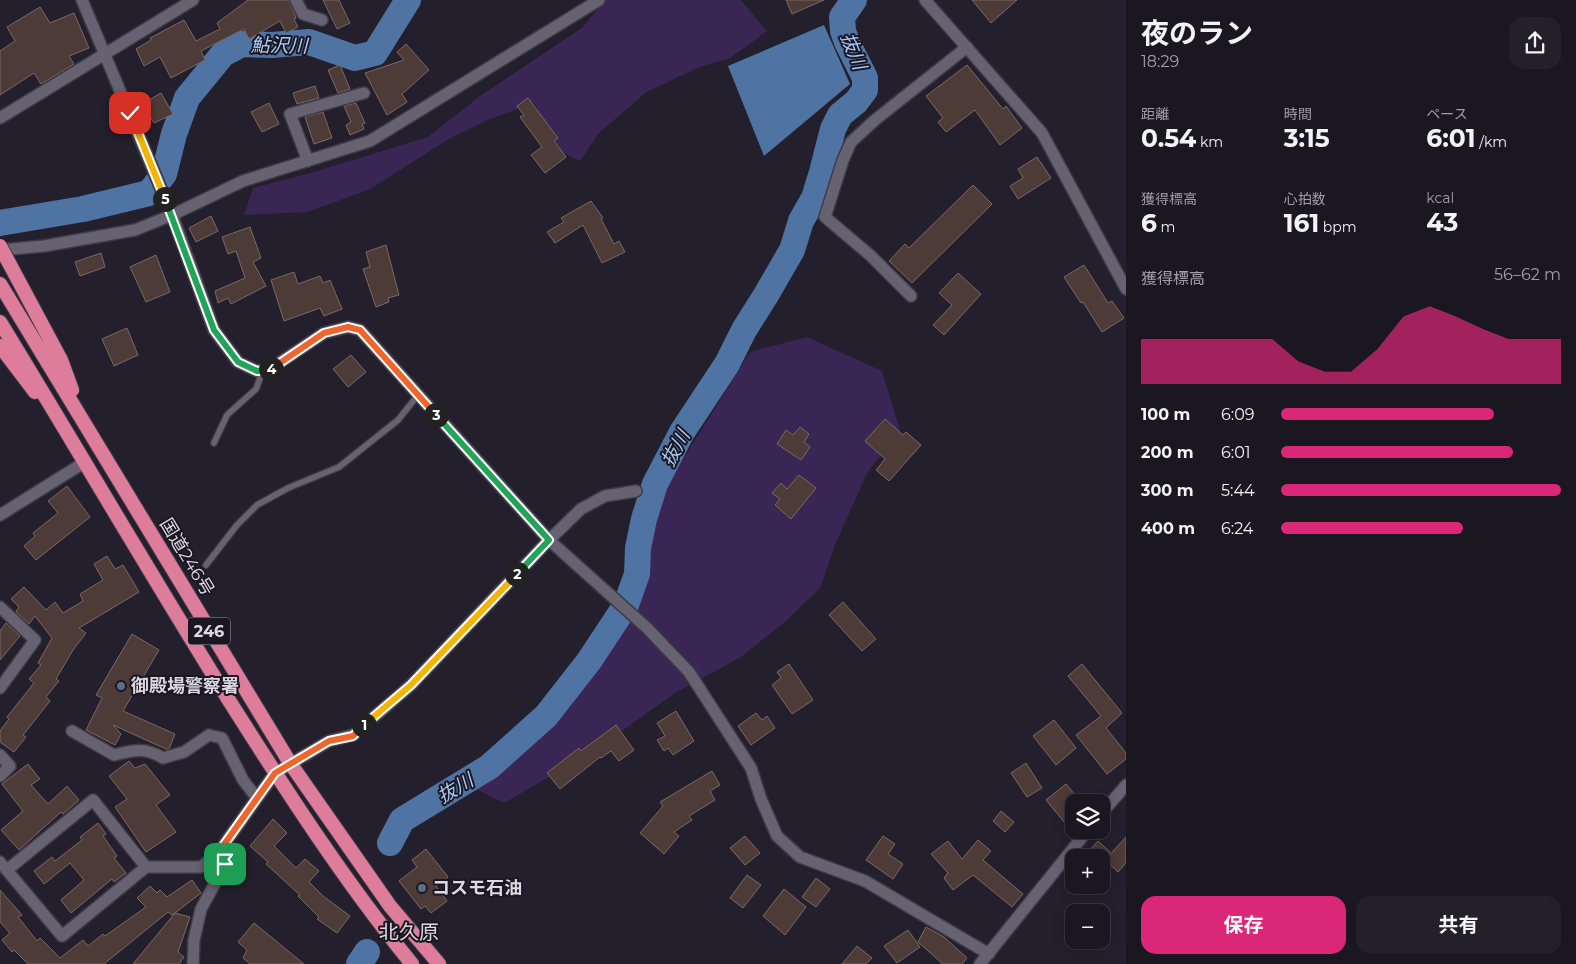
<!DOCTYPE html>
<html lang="ja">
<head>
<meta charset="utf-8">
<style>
	:root { --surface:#1b1721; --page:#24202a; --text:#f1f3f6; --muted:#a09fa5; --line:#39363f; --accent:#db2777 }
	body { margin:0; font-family:Montserrat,"Noto Sans JP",sans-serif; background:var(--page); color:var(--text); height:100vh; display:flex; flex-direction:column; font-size:19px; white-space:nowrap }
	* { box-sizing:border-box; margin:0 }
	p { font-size:16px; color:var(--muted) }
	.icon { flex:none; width:28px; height:28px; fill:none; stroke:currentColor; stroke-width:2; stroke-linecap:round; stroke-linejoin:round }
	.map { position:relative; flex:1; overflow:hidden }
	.side { display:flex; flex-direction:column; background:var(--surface); width:450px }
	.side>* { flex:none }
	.tools { position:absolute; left:1065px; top:794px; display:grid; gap:10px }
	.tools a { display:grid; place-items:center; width:45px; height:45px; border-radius:10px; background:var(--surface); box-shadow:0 2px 12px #0003,0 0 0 1px var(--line); font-size:25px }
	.pin { position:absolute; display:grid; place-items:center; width:42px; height:42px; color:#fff; margin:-21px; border-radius:10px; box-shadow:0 2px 8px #0006 }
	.km { position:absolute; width:25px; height:25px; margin:-12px; border-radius:50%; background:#222; color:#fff; font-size:14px; line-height:25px; text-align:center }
	.round { display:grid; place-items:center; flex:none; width:52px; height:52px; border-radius:15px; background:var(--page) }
	.headline { display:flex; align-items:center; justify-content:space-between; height:85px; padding:0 15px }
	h1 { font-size:28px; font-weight:700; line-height:38px }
	.metrics { display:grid; grid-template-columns:repeat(3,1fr); gap:8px; height:85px; padding:5px 15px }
	.metrics div { display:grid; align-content:center }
	.metrics b { font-size:25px; font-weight:700 }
	.metrics small { font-size:14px; font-weight:400 }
	.metrics p { font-size:14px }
	.chart { height:140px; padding:10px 15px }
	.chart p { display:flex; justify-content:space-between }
	.chart svg { width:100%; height:90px; margin-top:5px; fill:var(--accent); opacity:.7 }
	.primary-button { display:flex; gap:10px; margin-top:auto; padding:10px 15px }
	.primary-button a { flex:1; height:58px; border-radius:15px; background:var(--accent); color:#fff; font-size:20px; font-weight:700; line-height:58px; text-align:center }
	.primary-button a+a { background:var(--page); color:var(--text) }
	ul { padding:0 15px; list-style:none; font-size:16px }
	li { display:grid; grid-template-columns:80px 60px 1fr; align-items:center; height:38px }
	li i { height:12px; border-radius:6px; background:var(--accent) }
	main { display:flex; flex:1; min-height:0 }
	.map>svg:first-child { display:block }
	.green { fill:#392654 }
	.water { fill:#4f73a2 }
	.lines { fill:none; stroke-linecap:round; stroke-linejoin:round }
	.river { stroke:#4f73a2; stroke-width:26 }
	.building { fill:#4c3b36; stroke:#7b6964 }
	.service-casing { stroke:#3f3b45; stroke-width:8 }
	.minor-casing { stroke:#3f3b45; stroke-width:14 }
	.trunk-casing { stroke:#3f3b45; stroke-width:16 }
	.service { stroke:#676272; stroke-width:5.5 }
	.minor { stroke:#676272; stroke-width:11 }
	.trunk { stroke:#de7c9b; stroke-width:14 }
	.trunk-bridge-casing { stroke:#3f3b45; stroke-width:16; stroke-linecap:butt }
	.trunk-bridge { stroke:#de7c9b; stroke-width:14 }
	.split-1-casing { stroke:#fff; stroke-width:10 }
	.split-2-casing { stroke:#fff; stroke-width:10 }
	.split-3-casing { stroke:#fff; stroke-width:10 }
	.split-4-casing { stroke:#fff; stroke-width:10 }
	.split-5-casing { stroke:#fff; stroke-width:10 }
	.split-6-casing { stroke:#fff; stroke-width:10 }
	.split-1 { stroke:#f0652b; stroke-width:6 }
	.split-2 { stroke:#f5b400; stroke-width:6 }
	.split-3 { stroke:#22a559; stroke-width:6 }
	.split-4 { stroke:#f0652b; stroke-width:6 }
	.split-5 { stroke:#22a559; stroke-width:6 }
	.split-6 { stroke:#f5b400; stroke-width:6 }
	.service-dot { fill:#5c6f8a; stroke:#1a1622; stroke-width:2 }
	.labels { text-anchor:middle; stroke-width:4; stroke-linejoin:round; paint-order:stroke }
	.shield { fill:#1a1622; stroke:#a29ea8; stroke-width:1 }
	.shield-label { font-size:16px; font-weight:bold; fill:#dcd9e2 }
	.street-label { font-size:18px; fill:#dcd9e2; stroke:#1a1622 }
	.poi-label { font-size:18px; font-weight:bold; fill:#dcd9e2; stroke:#1a1622; text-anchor:start }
	.water-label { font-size:19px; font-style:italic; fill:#acccf6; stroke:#1a1622 }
	.quarter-label { font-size:20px; fill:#dcd9e2; stroke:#1a1622 }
</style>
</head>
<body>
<main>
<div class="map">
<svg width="1126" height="964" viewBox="0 0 1126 964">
	<rect width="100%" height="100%" fill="#241f2c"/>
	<path class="green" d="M605,0h136l26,31 -37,27 -33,10 -52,25 -47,41 -18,27 -19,-10 -27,-48 -44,16 -41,20 -79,50 -62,23 -64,3 9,-27 61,-16 114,-35 52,-41 103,-69z
		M807,337l75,34 18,59 -33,43 -32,72 -15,43 -34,33 -45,36 -66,36 -78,56 -93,54 -34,-17 98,-82 58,-127 30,-74 94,-151z"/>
	<path class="water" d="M824,25l26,59 -86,72 -36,-90z"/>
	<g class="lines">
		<path class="river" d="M0,223l83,-14 66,-16 15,-19 10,-40 13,-36 36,-44 19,-10 30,1 37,-3 46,16 20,-5 33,-53
			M390,843l12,-23 87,-53 57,-51 43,-55 37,-56 11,-31 1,-26 6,-29 11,-35 27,-52 45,-68 17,-34 22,-35 26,-45 9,-29 13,-23 8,-26 11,-43 7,-14 16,-13 9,-12v-12l-18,-36 -4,-11 -1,-14 12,-17
			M359,964l8,-12"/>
	</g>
	<path class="building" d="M248,0h41l7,18 -2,1 4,8 -12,6 -6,-12 -31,18 -5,-10 -43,22 4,9 -34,18 -11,-21 -16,9 -8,-17 15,-9 -1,-2 34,-18 12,21 24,-12 -3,-6z
		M323,0h16l11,23 -13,6z
		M786,0h38l-32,14z
		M972,0h45l-26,23z
		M40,7l10,16 24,-10 15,35 -20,8 5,8 -33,20 -7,-11 -34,22v-44l15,-10 -8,-14z
		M406,44l23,26 -27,24 5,8 -20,13 -22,-42 39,-13 -7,-8z
		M340,65l10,24 -12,4 -10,-23z
		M967,65l36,44 3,-3 16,22 -22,17 -25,-35 -29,22 -8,-10 5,-4 -17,-22z
		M315,86l4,12 -22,6 -4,-11z
		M161,93l12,21 -19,9 -12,-19z
		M528,98l30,40 -4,3 12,16 -21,16 -14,-18 11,-8 -22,-30 4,-2 -7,-9z
		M269,103l10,21 -17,8 -11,-20z
		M356,103l9,20 -3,1 2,5 -14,6 -4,-10 5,-3 -7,-16z
		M323,112l9,26 -18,6 -9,-27z
		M1037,157l14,21 -33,21 -8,-13 13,-8 -5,-9z
		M973,185l19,19 -80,79 -23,-22 16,-17 4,4z
		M591,201l12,17 -2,1 13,25 5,-3 6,11 -23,11 -19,-38 -28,18 -8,-11 17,-10 -3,-4z
		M211,216l7,15 -22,11 -7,-14z
		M250,227l11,31 -8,4 13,24 -35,18 -3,-6 -10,5 -3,-12 30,-13 -9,-27 -8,3 -6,-17z
		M386,245l13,50 -11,3 1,4 -13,5 -13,-38 7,-2 -4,-15z
		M101,253l4,14 -25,9 -5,-14z
		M156,255l14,37 -24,10 -16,-35z
		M1084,265l24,38 4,-2 12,17 -22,14 -19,-30 -2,1 -17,-26z
		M294,272l4,12 22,-8 3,7 7,-3 12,29 -18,7 -4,-8 -36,13 -13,-41z
		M958,273l23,21 -37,41 -11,-10 19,-20 -13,-12z
		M127,328l11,27 -24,11 -12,-27z
		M351,355l15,17 -18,15 -15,-18z
		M885,419l18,16 3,-3 15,13 -32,36 -13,-11 9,-11 -20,-18z
		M800,427l9,7 -5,8 6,5 -9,13 -24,-16 9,-14 7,5z
		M799,475l17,13 -25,31 -16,-14 5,-6 -8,-6 9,-10 6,6z
		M67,486l23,31 -54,43 -12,-14 11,-10 -2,-3 25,-20 -10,-12z
		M107,556l8,13 8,-4 16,27 -60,36 7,5 -13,17 -17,29 3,2 -13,16 4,4 -27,34 3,2 -12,15 -14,-10v-11l9,-12 -2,-2 27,-34 -5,-4 12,-14 -3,-2 14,-25 -17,-22 -6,8 -13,-12 3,-5 -8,-8 13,-12 22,23 9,-8 8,11 20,-12 -3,-7 23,-14 -9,-16z
		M843,602l33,37 -14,12 -33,-36z
		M6,623l14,13 -20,24v-29z
		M132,634l27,16 -36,61 52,23 -6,15h-3l-53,-24 8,9 -6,11 -29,-15 16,-32 -6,-3z
		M789,664l24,36 -21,14 -20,-29 9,-7 -4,-6z
		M1082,664l40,49 -16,15 20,25v6l-19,15 -31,-39 25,-19 -33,-40z
		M676,711l18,30 -21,14 -5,-7 -4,3 -7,-11 8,-4 -8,-13z
		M756,713l6,7 5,-4 8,12 -24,17 -13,-19z
		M1054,720l22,28 -20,17 -23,-29z
		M616,725l18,25 -15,11 -8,-10 -10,7 -1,-1 -40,32 -13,-16 32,-25 2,3z
		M129,761l6,7 10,-4 25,31 -14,10 20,27 -30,20 -31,-45 12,-8 -18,-23z
		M1026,763l16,25 -15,9 -16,-24z
		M28,764l12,15 -9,6 17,19 19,-18 12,14 -16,14 -2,-2 -42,38 -18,-20 22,-19 -21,-27z
		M712,771l8,14 -10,6 5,9 -26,16 3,4 -18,12 5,4 -15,18 -24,-21 23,-27 -3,-4z
		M1066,784l15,18h-7v32l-28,-34z
		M1001,811l13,11 -9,10 -12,-11z
		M273,819l14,14 -13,13 22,22 9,-9 14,12 -10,11 14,14 27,20 -13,17 -20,-14 2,-2 -21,-21 2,-1 -34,-31 2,-2 -18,-16z
		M98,823l8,11 -3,2 14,20 -3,2 12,15 -12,9 -2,-3 -41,34 -10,-13 23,-20 -14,-17 -26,21 -10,-13 18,-14 3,4 27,-21 -2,-3z
		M745,836l15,17 -15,12 -15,-17z
		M883,836l12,8 -7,10 15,10 -10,15 -27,-19z
		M1126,837v26l-8,9 -13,-12z
		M978,840l13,11 -8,9 40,34 -11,13 -39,-32 -20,15 -9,-12 4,-5 -17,-19 17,-13 14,18z
		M1098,841l12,11 -8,10 -1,-4h-4l-8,-7z
		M426,849l22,28 -12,9 11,15 -16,12 -6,-7 -4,3 -22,-28 18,-14 -5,-7z
		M747,875l14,10 -18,23 -13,-10z
		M816,878l14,11 -14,18 -14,-10z
		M192,880l9,13 -26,20 15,4 -12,35 6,5 -5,7h-46l42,-51 -3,2 -4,-3 -64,52h-76l-14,-14 -2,2 -10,-12 8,-7 -10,-11v-32l22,25 -4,2 19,24 3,-3 20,20 23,-18 5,6 15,-12 2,2 41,-29 -9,-9 13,-12 7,7 3,-3 7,7z
		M784,889l22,18 -21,28 -22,-19z
		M254,923l50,41h-54l-7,-6 4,-8 -9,-8z
		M926,927l18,10 23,21 -5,6h-19l-25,-22z
		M908,930l12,17 -23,16 -13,-17z
		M857,946l15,12 -6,6h-24z"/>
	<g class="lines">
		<g class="service-casing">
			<path id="service" d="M214,443l13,-28 29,-26 7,-19
				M206,565l31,-40 20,-20 31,-17 51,-21 59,-47 20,-25"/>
		</g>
		<g class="minor-casing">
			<path id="minor" d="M82,0l90,215 42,115 24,32 19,9 13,-2 54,-36 24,-6 12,3 189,210 98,88 42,44 62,96 10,31 16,37 23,21 65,24 124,73
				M296,0l7,14 19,6
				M925,0l117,133 84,156
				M0,118l193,-118
				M308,161l-18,-47 74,-21
				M0,250l44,-4 91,-16 37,-15 71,-34 127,-40 229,-141
				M911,296l-40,-40 -46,-39 18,-57 8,-18 24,-22 92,-73
				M0,515l85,-53
				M0,607l35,33 -35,48
				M72,731l42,24c20,-5 31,-8 49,3l21,-6 25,-17 13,3 21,42 13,17
				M0,755l10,11 -10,10
				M1101,814l25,-29
				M0,862l62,74 84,-69
				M7,870l86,-70 53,67h55l17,-14 57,-80 54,-32 24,-6 58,-50 138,-145 32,-31 24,-13 31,-5
				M193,964l1,-24 7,-31 24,-44 -7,-12
				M980,964l108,-134"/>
		</g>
		<g class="trunk-casing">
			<path id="trunk" d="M8,261l53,99 11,30
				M0,284l290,479 100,143 49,58
				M0,322c77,126 152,255 230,380 57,90 115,180 182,262
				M0,346l35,46"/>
		</g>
		<use href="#service" class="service"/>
		<use href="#minor" class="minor"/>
		<use href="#trunk" class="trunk"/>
		<g class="trunk-bridge-casing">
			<path id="trunk-bridge" d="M0,246l8,15"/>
		</g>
		<use href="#trunk-bridge" class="trunk-bridge"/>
	</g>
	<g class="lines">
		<g class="split-1-casing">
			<path id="split-1" d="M225,864l-7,-11 57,-80 54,-32 24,-5 11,-11"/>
		</g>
		<g class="split-2-casing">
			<path id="split-2" d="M364,725l47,-40 106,-111"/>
		</g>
		<g class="split-3-casing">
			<path id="split-3" d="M436,415l113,125 -32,34"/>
		</g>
		<g class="split-4-casing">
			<path id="split-4" d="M271,369l53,-36 24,-6 12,3 76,85"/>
		</g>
		<g class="split-5-casing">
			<path id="split-5" d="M165,199l49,131 24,32 19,9 14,-2"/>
		</g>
		<g class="split-6-casing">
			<path id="split-6" d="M130,113l35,86"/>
		</g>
		<use href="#split-1" class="split-1"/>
		<use href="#split-2" class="split-2"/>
		<use href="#split-3" class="split-3"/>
		<use href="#split-4" class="split-4"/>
		<use href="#split-5" class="split-5"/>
		<use href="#split-6" class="split-6"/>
	</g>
	<g class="service-dot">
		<circle cx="121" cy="686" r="5"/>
		<circle cx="422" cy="888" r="5"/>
	</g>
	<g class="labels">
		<rect class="shield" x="188" y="617.5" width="42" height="27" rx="4"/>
		<g class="shield-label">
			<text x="209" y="637">246</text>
		</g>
		<g class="street-label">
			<text transform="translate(187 557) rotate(59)" y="6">国道246号</text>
		</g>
		<g class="poi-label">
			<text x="131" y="692">御殿場警察署</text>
			<text x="432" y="894">コスモ石油</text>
		</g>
		<g class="water-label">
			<text transform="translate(279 45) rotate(1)" y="7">鮎沢川</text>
			<text transform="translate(854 51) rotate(68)" y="7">抜川</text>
			<text transform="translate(675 448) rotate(-61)" y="7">抜川</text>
			<text transform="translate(455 788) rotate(-31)" y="7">抜川</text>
		</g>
		<g class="quarter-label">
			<text x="409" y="939">北久原</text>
		</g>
	</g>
</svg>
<div class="tools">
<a><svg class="icon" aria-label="layers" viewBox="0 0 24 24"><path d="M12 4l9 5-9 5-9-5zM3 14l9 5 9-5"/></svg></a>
<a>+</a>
<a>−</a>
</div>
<div class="pin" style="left:225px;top:864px;background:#1e9e55"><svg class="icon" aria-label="arrive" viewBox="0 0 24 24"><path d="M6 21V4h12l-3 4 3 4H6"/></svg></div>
<div class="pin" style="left:130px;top:113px;background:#d93025"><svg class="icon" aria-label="check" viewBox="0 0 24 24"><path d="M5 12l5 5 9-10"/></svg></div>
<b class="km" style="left:364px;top:725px">1</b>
<b class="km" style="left:517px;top:574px">2</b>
<b class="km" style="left:436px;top:415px">3</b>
<b class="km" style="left:271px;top:369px">4</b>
<b class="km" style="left:165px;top:199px">5</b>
</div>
<section class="side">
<div class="headline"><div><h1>夜のラン</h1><p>18:29</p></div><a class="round"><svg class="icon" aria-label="share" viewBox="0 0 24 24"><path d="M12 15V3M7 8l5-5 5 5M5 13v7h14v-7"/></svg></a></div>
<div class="metrics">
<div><p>距離</p><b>0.54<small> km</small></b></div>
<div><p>時間</p><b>3:15</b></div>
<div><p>ペース</p><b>6:01<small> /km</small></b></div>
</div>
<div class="metrics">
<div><p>獲得標高</p><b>6<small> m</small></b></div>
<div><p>心拍数</p><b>161<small> bpm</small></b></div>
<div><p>kcal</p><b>43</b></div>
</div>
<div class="chart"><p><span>獲得標高</span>56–62 m</p>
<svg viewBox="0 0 160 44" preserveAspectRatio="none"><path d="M0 44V22L10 22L20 22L30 22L40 22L50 22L60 33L70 38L80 38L90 27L100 11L110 6L120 11L130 17L140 22L150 22L160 22V44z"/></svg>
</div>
<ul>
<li><b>100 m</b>6:09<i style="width:76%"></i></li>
<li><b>200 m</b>6:01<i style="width:83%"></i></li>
<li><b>300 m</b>5:44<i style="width:100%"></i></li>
<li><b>400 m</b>6:24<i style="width:65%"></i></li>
</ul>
<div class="primary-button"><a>保存</a><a>共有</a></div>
</section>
</main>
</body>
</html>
